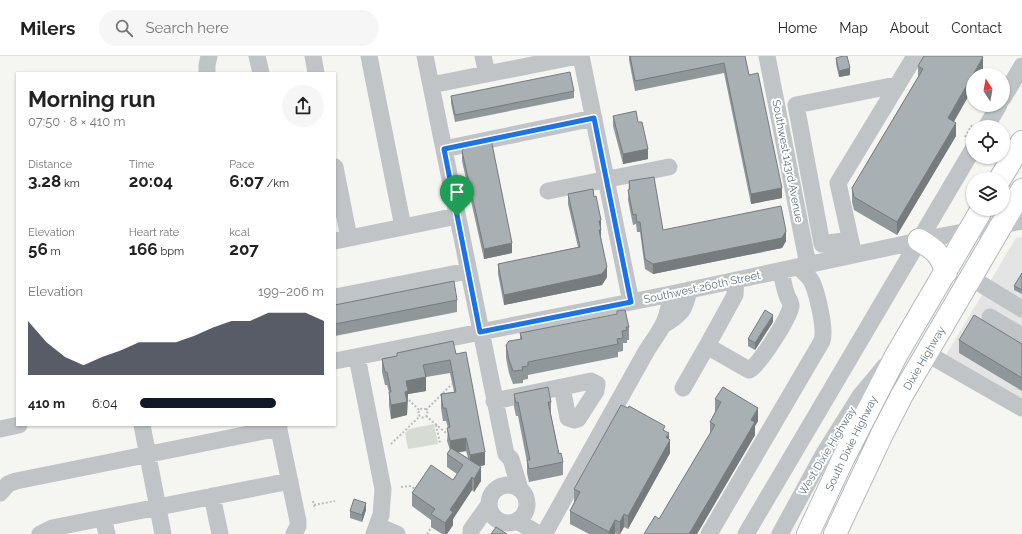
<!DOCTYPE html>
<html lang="en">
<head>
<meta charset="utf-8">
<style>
	:root { --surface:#fff; --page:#f6f6f6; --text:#222; --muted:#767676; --line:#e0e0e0; --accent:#111827 }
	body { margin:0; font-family:Raleway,sans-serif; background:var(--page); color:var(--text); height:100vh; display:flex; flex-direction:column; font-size:15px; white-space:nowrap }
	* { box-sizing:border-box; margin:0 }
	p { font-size:13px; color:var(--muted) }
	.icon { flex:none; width:22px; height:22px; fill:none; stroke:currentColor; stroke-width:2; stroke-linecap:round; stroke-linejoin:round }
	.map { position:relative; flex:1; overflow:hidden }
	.drawer { position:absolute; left:16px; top:16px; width:320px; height:354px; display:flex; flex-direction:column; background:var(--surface); border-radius:0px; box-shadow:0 1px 3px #0004 }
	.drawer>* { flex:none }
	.needle { width:26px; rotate:349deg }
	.controls { position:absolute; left:966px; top:12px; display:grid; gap:8px }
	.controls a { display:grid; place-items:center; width:44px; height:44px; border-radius:50%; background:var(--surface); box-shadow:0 1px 3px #0004; font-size:20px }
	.pin { position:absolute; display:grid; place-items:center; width:34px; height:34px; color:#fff; margin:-41px -17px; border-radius:50% 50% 50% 0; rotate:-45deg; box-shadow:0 0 4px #0007 }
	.pin .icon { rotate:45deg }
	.round { display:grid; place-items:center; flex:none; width:42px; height:42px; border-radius:21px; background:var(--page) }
	.summary { display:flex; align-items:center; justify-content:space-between; height:68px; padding:0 12px }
	h1 { font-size:22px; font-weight:700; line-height:30px }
	.stats { display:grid; grid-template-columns:repeat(3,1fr); gap:6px; height:68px; padding:4px 12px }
	.stats div { display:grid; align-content:center }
	.stats b { font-size:17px; font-weight:700 }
	.stats small { font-size:11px; font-weight:400 }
	.stats p { font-size:11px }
	.chart { height:112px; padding:8px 12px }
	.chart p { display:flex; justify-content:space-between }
	.chart svg { width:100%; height:72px; margin-top:4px; fill:var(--accent); opacity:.7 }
	ul { padding:0 12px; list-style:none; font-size:13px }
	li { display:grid; grid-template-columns:64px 48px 1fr; align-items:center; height:30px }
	li i { height:10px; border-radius:5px; background:var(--accent) }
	header { display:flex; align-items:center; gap:24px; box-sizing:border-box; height:56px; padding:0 20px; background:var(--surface); border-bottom:1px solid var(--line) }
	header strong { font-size:19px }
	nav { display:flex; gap:22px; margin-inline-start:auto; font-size:14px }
	.search { width:280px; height:36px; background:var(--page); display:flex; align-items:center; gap:10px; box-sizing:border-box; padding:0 14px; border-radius:22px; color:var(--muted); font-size:15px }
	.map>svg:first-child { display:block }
	.built { fill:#e3e4e3 }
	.green { fill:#d6dcd3 }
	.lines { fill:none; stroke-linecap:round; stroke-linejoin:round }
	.highway-casing { stroke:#b5b8bb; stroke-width:24 }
	.path { stroke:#babcbe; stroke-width:2; stroke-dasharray:2 2; stroke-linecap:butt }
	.minor { stroke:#c0c4c7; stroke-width:17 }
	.highway { stroke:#fff; stroke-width:22 }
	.wall { fill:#90979b; fill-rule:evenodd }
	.shaded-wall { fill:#767b7e }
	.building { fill:#a8b0b4; stroke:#767b7e }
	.route-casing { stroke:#fff; stroke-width:8 }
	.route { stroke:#1a73e8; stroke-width:5 }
	.labels { text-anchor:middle; stroke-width:4; stroke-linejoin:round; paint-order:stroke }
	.street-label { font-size:11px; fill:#657581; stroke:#fff }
</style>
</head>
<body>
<header>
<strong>Milers</strong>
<div class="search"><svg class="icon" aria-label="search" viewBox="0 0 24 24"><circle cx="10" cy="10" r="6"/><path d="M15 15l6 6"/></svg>Search here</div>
<nav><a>Home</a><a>Map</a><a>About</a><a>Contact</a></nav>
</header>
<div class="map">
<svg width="1022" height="478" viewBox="0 0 1022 478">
	<rect width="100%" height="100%" fill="#f5f5f2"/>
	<path class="built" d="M1022,181v161l-76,-43 70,-117z"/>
	<path class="green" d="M434,368l4,20 -30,5 -3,-16 4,-4z"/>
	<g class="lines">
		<g class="highway-casing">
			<path id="highway" d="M1000,123l22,-37
				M919,184c15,9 22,14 27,32
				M808,478l35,-75 54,-105 85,-145
				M835,478l48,-102 19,-37 120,-205"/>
		</g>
		<path class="path" d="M965,81l7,-12
			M409,344l10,10
			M418.5 357a4.5 4.5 0 1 1 9 0a4.5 4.5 0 1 1-9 0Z
			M426,354l26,-26
			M426,360l20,17
			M436,369l4,18
			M391,388l29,-28
			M401,431l10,-1 5,4
			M313,445l2,8
			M314,449l21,-4
			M427,478l6,-9"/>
		<path class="minor" d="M257,0l4,17
			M313,0l3,17
			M369,0l34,171
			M425,0l81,398 5,5 9,30
			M483,0l4,18
			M581,0l50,246
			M767,0l41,209
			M207,17v-8l2,-9
			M431,29l147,-29
			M1003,42l19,-32
			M986,71l13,-22
			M444,93l150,-31
			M335,111l14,71
			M548,135l121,-24
			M850,184l-28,4 -26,-139 100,-20
			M335,185l122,-25
			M853,195l-15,-68 77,-127
			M971,222l51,31
			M736,224l-1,15 -28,51 42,24c10,-4 40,-52 42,-64 0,-3 -1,-5 -3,-8 -4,-9 -5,-18 -7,-27
			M335,241l133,-26
			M990,261l32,19
			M665,268c17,-10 20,-15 24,-34
			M926,297l96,55
			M357,301l26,132 -2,26 -7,19
			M335,305l336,-67 271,-58 80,-15
			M683,332l24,-42
			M494,345l97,-20 6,3 -1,7 -18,28 -4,1 -6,-2 -6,-31
			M142,369l21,109
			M278,369l20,96v5l-4,8
			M0,373l19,-4
			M489 448a19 19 0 1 1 38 0a19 19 0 1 1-38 0Z
			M0,437l8,-9 8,-3 263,-53
			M212,440l8,38
			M103,462l4,16
			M517,465l22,13
			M378,470l19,8
			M547,473l100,-179c15,-22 21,-29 24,-56
			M40,478l12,-6 238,-47
			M471,478v-4l17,-24
			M709,478l113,-193c4,-12 -5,-48 -10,-59 -3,-6 -9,-10 -13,-15
			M746,478l227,-385
			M780,478l43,-79 37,-59 25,-30"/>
		<use href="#highway" class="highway"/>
	</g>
	<path class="wall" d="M629,0h116l4,19 33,123 -31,6 -27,-131 -89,18 -6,-31z
		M836,2l14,17 -11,2 -3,-13z
		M918,10l65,5 -2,4h-8v13l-19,34 2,14 -59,99 -43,-25 -2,-8v-14l66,-111z
		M574,35v7l-119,24 -4,-19v-7z
		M613,60l25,6 10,37 -25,5 -10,-38z
		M462,95l50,102 -28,6 -22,-98z
		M629,125l34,49 123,11 -4,7 -129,26 -8,-5 -5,-37h-3l-1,-8 -3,1 -5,-25z
		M568,138l33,36v7l6,40 -5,8 -98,20 -6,-31v-10l80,-17 -10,-43z
		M1022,217v21l-8,-4v-4z
		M457,244v12l-122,24v-31z
		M617,255l12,16v13h-2v3h-4v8l-5,1v5l-90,18v4l-5,1v3l-10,1 -4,-11 -3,-15v-13l14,-6v-6l97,-19z
		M773,266l-18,28 -7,-4v-7z
		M959,284l63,4v47l-63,-38z
		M397,297l59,1 29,111 -6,1 2,15 -7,11 -2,-2 -19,29v6l-6,9h-5l-11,-7v-7l-19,-14v-13l41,-13 4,-6 -10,-7v-13l3,-4 -3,-9 1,-13 -2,-7h-3l-2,-13v-14l13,-2 -4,-19 -24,4v14l-18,3 -1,21 -16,4 -2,-13v-14l-2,-7h-2l-3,-13v-13l15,-3zM466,395l2,7 -10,-6z
		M514,338l37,8v12l8,40 4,8v13l-34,7 -2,-9v-11l-9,-46h-2l-2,-9z
		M715,343l43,22 -3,5v9l-58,99h-53l15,-15 51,-85v-12l5,-10z
		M665,375l4,8 1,14 -42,76 -4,-2 -4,7h-3l-2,-1v1h-26l-19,-10v-13l4,-9v-13z
		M366,454l-4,12 -12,-4v-7z"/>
	<path class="shaded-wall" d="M983,1v14l-2,4h-8z
		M850,12v7l-11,2v-6z
		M973,19v13l-25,43v-13z
		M956,67v13l-59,99v-13z
		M648,93v10l-25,5v-10z
		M782,132v10l-31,6v-10z
		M601,164v20h-2v-19z
		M786,175v10l-4,7 -129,26v-10z
		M512,187v10l-28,6v-10z
		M607,211v10l-5,8 -98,20v-10z
		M773,259v7l-18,28v-7z
		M426,321v14l-18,3 -1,21 -16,4v-14l14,-13 1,-11z
		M758,352v13l-3,5v9l-58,99h-8z
		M669,377v9l1,-2v13l-42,76v-13z
		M466,382v13l-16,3v-13z
		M485,396v13l-15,3v-13z
		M481,411v14l-7,11v-13z
		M472,421v13l-19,29v6l-6,9h-2v-11l5,-13z
		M366,447v7l-4,12v-7z
		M624,458v13l-4,7v-12z
		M615,464v14h-6v-2z"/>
	<path class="building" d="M630,0h115l4,19 9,-2 24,115 -31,6 -27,-131 -89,18z
		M843,0h4l3,12 -11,3 -3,-13z
		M924,0h57l2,1 -35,61 8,5 -59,99 -43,-25 -2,-9 71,-119 -5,-3z
		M570,16l4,19 -119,24 -4,-19z
		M636,55l2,11h4l6,27 -25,5 -10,-38z
		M491,83l21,104 -28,6 -22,-98 4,-6z
		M654,121l9,53 118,-24 5,25 -4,7 -129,26 -8,-5 -5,-37h-3l-1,-8 -3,1 -5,-25 2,-1 -1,-8z
		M593,133l1,8 2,-1 5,24 -2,1 2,9h-2l8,37 -5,7 -98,21 -6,-31 82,-17 -12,-53z
		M1022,217v17l-8,-4z
		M454,225l3,19 -122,24v-19z
		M625,254l4,17h-3l1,3 -5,1 1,7 -6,1 1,5 -90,18v4l-6,1 1,3 -10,1 -4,-11 -3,-15 3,-4 13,-2 -2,-6 97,-19v-3z
		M765,254l8,5 -18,28 -7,-4z
		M974,259l48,29v34l-63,-38z
		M453,285l3,13 10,-2 19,100 -15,3 -4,-17 -16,3 -3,-13 3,-1 -4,-19h-3l-2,-14 15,-2 -6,-32 -27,5 3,12 -20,4 2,10 -3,1 2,10 -16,3 -2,-13h2l-4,-20h-2l-3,-13 15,-3v-3z
		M548,331l3,15h-3l11,52 2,-1 2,9 -34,7 -2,-9h3l-12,-58 -2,1 -2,-9z
		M723,331l35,21 -7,12 4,2 -66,112h-45l11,-18 4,3 56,-94 -5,-3 11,-20 -6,-3z
		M621,349l7,3 1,-2 36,20 -2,4 6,3 -3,4 4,3 -42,76 -4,-2 -4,8 -5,-2 -6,12 -39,-21 10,-19 -6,-3z
		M451,392l30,19 -7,12 -2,-2 -22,33 3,2 -8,11 -14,-9 4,-5 -23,-16 19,-28 22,15 10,-15 -16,-11z
		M354,443l12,4 -4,12 -12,-4z
		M496,471l11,7h-16z"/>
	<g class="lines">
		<g class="route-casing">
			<path id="route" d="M594,62l37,184 -151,30 -36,-183z"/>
		</g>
		<use href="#route" class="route"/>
	</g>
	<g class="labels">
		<g class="street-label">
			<text transform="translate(788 105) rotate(79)" y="4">Southwest 143rd Avenue</text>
			<text transform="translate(702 231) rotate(-12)" y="4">Southwest 260th Street</text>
			<text transform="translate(924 302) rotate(-60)" y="4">Dixie Highway</text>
			<text transform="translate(851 387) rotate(-64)" y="4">South Dixie Highway</text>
			<text transform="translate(827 395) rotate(-59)" y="4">West Dixie Highway</text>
		</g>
	</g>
</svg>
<div class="controls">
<a><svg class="needle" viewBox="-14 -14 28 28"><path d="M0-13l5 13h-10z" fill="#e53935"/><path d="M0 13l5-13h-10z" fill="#767676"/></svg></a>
<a><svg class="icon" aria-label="locate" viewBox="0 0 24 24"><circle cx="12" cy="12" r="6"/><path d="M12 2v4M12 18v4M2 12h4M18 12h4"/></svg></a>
<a><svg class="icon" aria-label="layers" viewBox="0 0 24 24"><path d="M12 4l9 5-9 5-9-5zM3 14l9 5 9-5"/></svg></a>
</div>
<div class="pin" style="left:457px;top:160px;background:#1e9e55"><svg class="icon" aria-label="arrive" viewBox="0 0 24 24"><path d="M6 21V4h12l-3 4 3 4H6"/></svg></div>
<section class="drawer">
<div class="summary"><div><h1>Morning run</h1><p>07:50 · 8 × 410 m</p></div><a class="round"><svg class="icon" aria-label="share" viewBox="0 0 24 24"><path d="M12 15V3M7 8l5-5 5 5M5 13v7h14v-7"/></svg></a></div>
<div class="stats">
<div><p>Distance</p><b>3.28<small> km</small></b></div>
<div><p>Time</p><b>20:04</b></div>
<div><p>Pace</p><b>6:07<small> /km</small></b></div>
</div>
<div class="stats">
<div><p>Elevation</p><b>56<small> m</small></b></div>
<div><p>Heart rate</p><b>166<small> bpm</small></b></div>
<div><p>kcal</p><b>207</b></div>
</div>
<div class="chart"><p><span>Elevation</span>199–206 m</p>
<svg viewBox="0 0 160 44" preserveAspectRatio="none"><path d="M0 44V11L10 24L20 33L30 38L40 33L50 29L60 24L70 24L80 24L90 20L100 15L110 11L120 11L130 6L140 6L150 6L160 11V44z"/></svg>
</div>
<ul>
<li><b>410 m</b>6:04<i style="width:74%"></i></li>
</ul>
</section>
</div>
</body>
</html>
